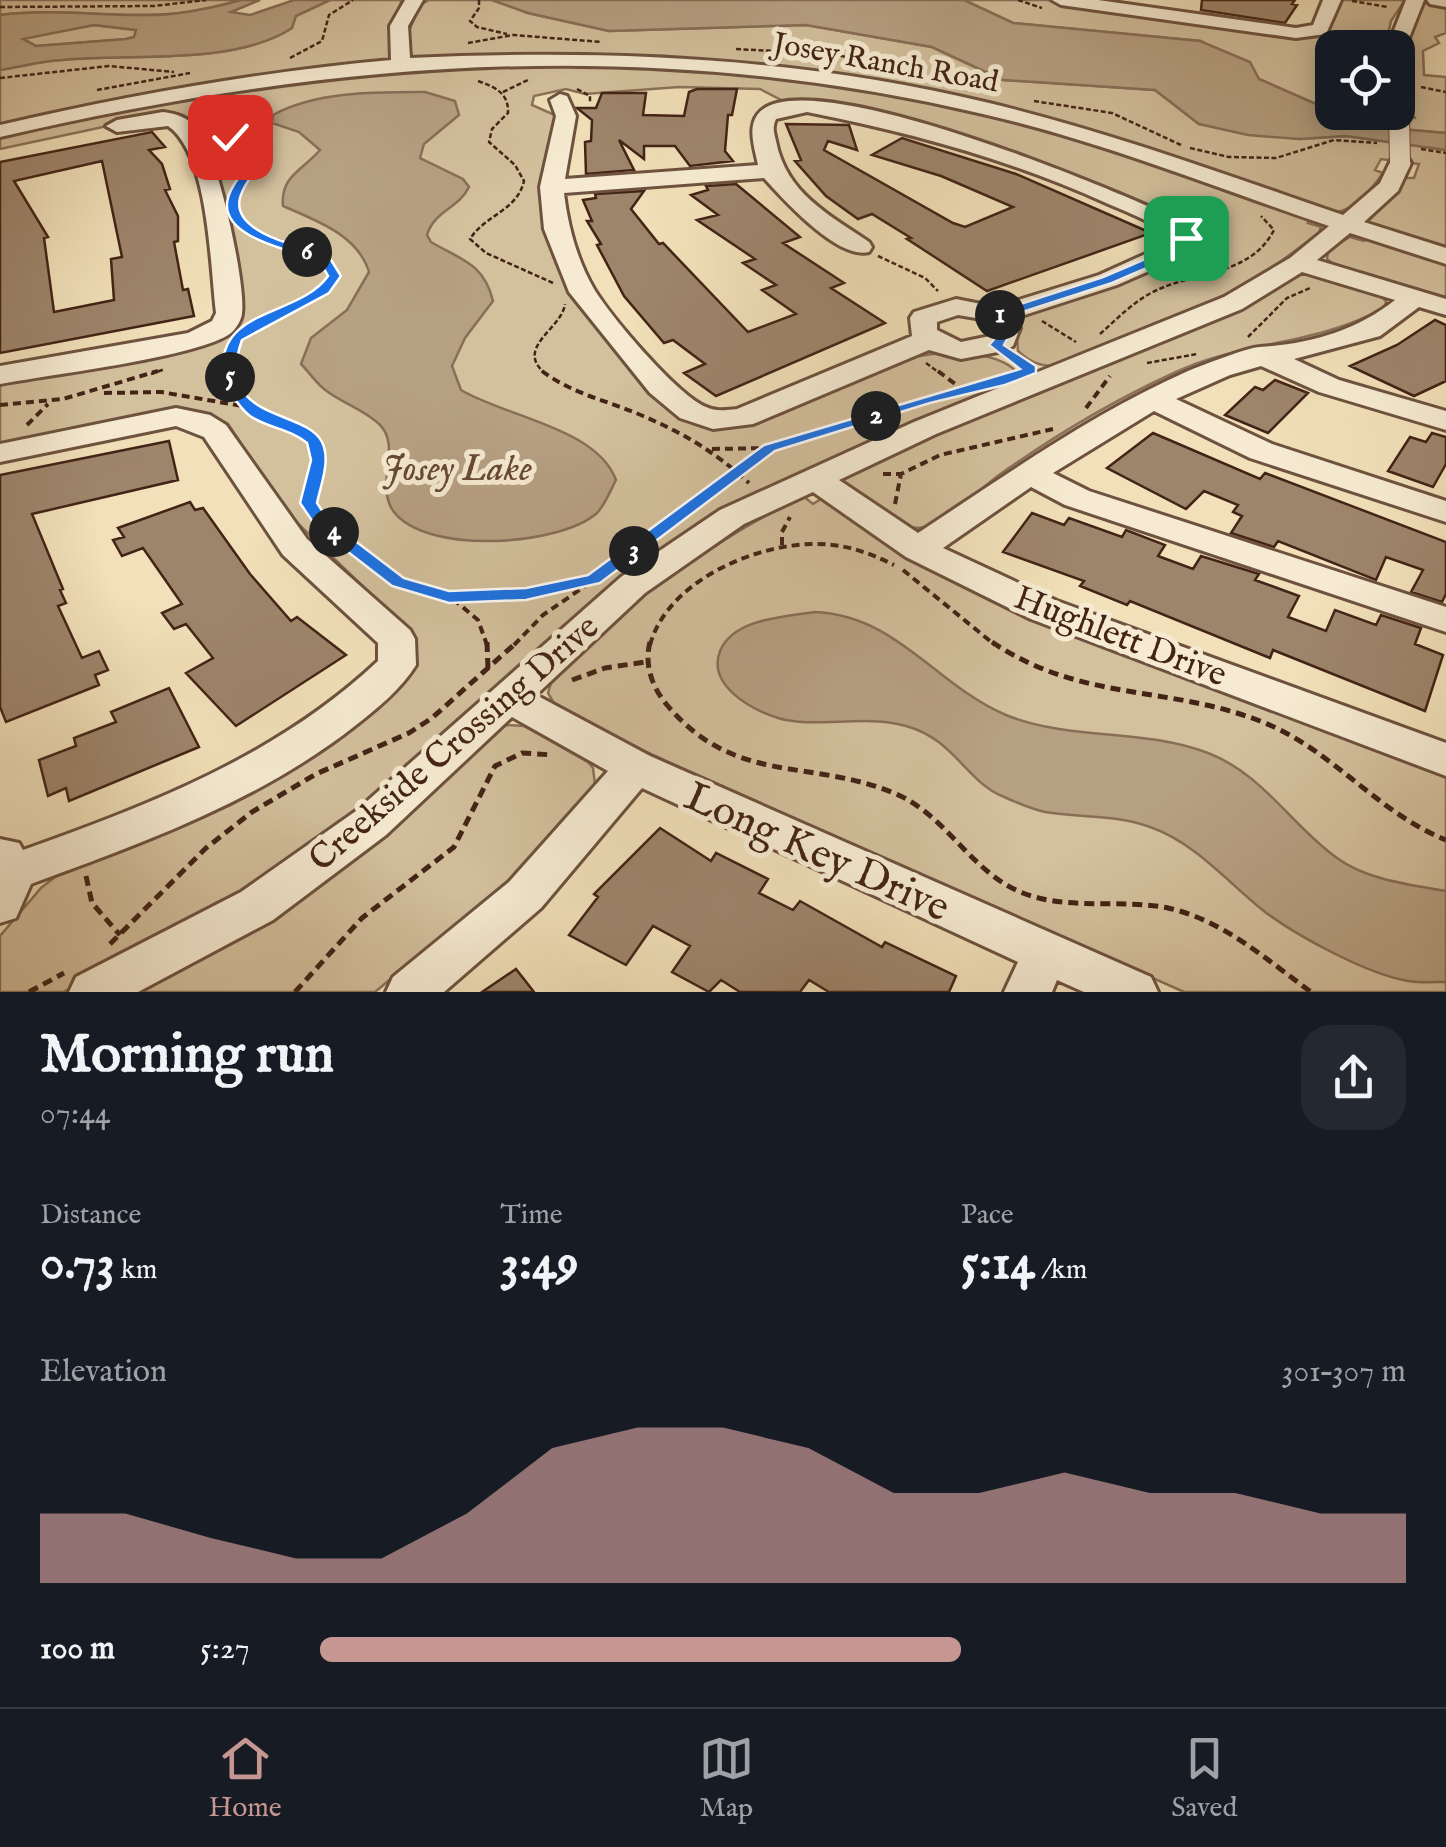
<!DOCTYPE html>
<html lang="en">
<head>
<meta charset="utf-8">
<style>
	:root { --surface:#171b24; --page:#242831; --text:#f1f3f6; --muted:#9ea1a6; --line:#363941; --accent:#c59692 }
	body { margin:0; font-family:"IM FELL English",serif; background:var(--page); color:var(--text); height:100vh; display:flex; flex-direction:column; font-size:38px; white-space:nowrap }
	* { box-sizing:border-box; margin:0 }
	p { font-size:32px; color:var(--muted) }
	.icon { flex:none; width:55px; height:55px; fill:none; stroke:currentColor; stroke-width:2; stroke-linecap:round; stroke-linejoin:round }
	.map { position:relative; height:992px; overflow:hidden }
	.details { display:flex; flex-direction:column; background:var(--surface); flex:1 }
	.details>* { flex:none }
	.tools { position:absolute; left:1315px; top:30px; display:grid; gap:20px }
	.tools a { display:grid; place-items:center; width:100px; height:100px; border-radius:20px; background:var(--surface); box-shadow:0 5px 25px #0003; font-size:50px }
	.pin { position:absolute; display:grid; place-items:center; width:85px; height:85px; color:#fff; margin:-42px; border-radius:20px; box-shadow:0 5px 15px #0006 }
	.km { position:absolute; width:50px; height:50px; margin:-25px; border-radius:50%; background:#222; color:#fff; font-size:28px; line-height:50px; text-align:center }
	.round { display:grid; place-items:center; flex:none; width:105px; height:105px; border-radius:30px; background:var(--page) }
	.headline { display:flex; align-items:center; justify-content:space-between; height:170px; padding:0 40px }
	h1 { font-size:55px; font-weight:700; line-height:75px }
	.figures { display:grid; grid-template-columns:repeat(3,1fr); gap:15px; height:170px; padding:10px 40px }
	.figures div { display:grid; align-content:center }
	.figures b { font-size:50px; font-weight:700 }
	.figures small { font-size:28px; font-weight:400 }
	.figures p { font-size:28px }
	.chart { height:280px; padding:20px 40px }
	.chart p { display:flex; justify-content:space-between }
	.chart svg { width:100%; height:180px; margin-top:10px; fill:var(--accent); opacity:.7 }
	ul { padding:0 40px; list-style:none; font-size:32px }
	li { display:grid; grid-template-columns:160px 120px 1fr; align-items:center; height:75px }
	li i { height:25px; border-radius:12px; background:var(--accent) }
	.menu { display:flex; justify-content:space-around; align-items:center; height:140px; border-top:2px solid var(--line); background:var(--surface); font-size:28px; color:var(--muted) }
	.menu a { display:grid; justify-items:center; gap:5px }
	.menu .on { color:var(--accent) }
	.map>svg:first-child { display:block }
	.green { fill:#d3c09d; stroke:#8b725a; stroke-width:2.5 }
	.water { fill:#b6a082; stroke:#886e57; stroke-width:2.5; fill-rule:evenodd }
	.building { fill:#9d856b; stroke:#432316; stroke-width:2.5; fill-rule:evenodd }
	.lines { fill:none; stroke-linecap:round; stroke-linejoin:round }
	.minor-casing { stroke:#6e523f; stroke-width:6 }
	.path-far2 { stroke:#432316; stroke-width:2.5; stroke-dasharray:5 2.5; stroke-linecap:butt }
	.path-far1 { stroke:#432316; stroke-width:4; stroke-dasharray:8 5; stroke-linecap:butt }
	.path { stroke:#432316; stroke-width:5; stroke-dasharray:10 6; stroke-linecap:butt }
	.minor { fill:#f6ebd2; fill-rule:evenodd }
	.minor-bridge-casing { stroke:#6e523f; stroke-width:22; stroke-linecap:butt }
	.minor-bridge { stroke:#f6ebd2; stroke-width:20 }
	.route { fill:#1a73e8; stroke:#fff; stroke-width:2.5 }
	.labels { text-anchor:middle; stroke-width:10; stroke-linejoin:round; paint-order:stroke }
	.far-street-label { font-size:30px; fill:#432316; stroke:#f6ebd2 }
	.street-label { font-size:35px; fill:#432316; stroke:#f6ebd2 }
	.water-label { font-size:38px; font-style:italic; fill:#664836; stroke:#f6ebd2 }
	.near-street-label { font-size:42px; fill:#432316; stroke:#f6ebd2 }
</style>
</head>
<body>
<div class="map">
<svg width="1446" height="992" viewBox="0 0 1446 992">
	<rect width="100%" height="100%" fill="#f1e0b9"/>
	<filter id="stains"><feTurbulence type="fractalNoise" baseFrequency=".002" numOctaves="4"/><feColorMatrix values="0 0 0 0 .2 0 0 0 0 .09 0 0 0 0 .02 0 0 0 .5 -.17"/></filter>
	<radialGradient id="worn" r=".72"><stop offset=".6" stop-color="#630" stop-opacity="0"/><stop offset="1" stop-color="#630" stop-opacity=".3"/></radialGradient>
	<path class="green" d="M0,0h241c-32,9 -66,16 -100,15 -48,0 -93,-6 -141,0z
		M402,0l-7,17 -4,43 -391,68v-58c20,-3 41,-9 62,-10 68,-7 172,6 230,-32l3,-12 35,-16z
		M429,0h63l36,13 81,18 197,-6 126,22 71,33 152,10 44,34 100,15 47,-3 100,14v101l-80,-27 40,-46h8l5,-14 -38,-5 -6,11 8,3c-12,17 -29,38 -51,40l-283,-92 -267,-52 -362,-8 -11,-4v-26l11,-26z
		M964,0h83l265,35 26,-35h67l-14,21 -6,26 -53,1v63l-73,-32 -58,-38 -188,-18z
		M1435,3l11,1v29l-11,4 4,6 -16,8 1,24 22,2v56l-80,-7 -30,-13h44l36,5 -7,-4 -6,-65 19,-45z
		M94,25l42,5 -2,7 -8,2 -90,7 -14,-8z
		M453,65c164,0 329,1 490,38 126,28 247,73 368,116l-3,4 13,4 -2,6 -70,52 -40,21 -147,60c-19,1 -30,-2 -44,-15l-2,-28 5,-6 170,-64 8,-8 -1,-10 -77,-42 -104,-41 -70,-21 -160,-28 -27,-14 -81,-2 -94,7 -19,-5 -32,7 -2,9 25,11 -12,50 21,109 146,152c85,7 155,-84 255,-73 18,1 37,5 50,18l-1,10 -136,54 -124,59 -459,362 -89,60 -145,75h-63v-56l41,-48 23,-18 172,-70 168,-116c13,-20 15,-35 2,-56l-119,-115 -59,-89 -16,-9 -23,-5 -26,3 -163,33v-63l229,-53 -39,-205 -45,-7 -145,31v-13l188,-40z
		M1350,237l14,4 5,-3 77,23v39l-113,-36 -6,-5 1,-9z
		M1308,273l72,22 6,6 -1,6c-68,39 -140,33 -209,65 -60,27 -123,65 -177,103 -19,14 -53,47 -75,52 -26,6 -70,-24 -81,-47l5,-9 365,-149 83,-48z
		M803,496l10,8 11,-7 90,63 100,49 432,161v222h-262l-538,-240 -91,-47 -7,-12 3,-10c45,-63 182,-154 252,-187z
		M507,725l17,1 64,36 5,6 2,16 -78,89 -142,119h-238l353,-262z"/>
	<path class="water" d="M241,0h19l-29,12 19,3 44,-15h36l-34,16 -4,12c-58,38 -162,25 -230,32 -21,1 -42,7 -62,10v-55c48,-6 93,0 141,0 34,1 68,-6 100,-15zM94,25l42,5 -2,7 -8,2 -90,7 -13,-7z
		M492,0h472l49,23 187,18 50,21 9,17 107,47 80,7v17l-100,-14 -47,3 -51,-4 -49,-11 -44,-34 -152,-10 -71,-33 -126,-22 -197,6 -81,-18z
		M425,92l30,9 4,14 -35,29 -4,14 43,21 6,8c-10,21 -35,24 -42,48l4,7c30,18 53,21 62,59l-28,37 -13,28 9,24c45,27 136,38 155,90 -5,9 -11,25 -19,33 -37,33 -170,42 -203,-1 -20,-26 8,-65 -14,-87 -14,-14 -37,-22 -52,-33 -11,-7 -18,-19 -27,-28l10,-26 36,-28 22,-38c-11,-37 -52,-51 -86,-66 -3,-30 20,-36 37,-56l-21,-18 -27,-9 1,-8c44,-24 104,-23 152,-23z
		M814,612c83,3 121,73 192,103 64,26 137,13 202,38 55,21 83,72 129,105 30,22 74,27 109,33v91c-12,0 -26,1 -38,-1 -41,-7 -109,-44 -143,-69 -37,-29 -69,-69 -115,-85 -35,-13 -70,-9 -105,-15 -14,-3 -30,-10 -43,-16 -36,-15 -48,-57 -96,-70 -41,-12 -92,3 -128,-8 -28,-9 -71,-33 -58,-67 14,-33 65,-34 94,-39z"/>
	<path class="building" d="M1202,0h93l-3,4 5,1 -12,18 -84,-13z
		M697,89h40l-5,26h-4l-3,36 8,10 -43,5 -15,-20h-31v13l-25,-19 15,30 -48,4 -1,-32 6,-1 1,-21 -15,-12h19l6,-15h44l-3,22 41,1 5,-24z
		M786,124l63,1 8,25 -29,-9 -4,9 129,73 12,4 48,-20 -72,-31 -69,-21 30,-17 114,36 135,59 -164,58 -80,-52 4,-1 -39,-24 -14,5 -32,-23 -31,-35 6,-1z
		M152,132l13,15 -16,3 13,14 8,25 -5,1 13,26v25l-4,1 9,48 5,-1 6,27 -194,37v-191zM102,161l20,96 -11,2 3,41 -60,12 -10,-74 4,-1 -34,-56z
		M736,184l64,53 -17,6 61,40 -13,5 54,35 -169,73 -32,-23 21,-9 -32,-24 -9,3 -40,-47 -27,-51 4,-1 -14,-23h5l-9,-21 13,-2 -1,-4 49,-3 -13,18 28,35 4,-1 85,89 48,-18 -34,-24 14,-5 -33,-22 12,-4 -58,-39 21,-5 -27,-20 17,-5 -2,-4z
		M1435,320l11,5v56l-32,15 -64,-30 47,-21z
		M1275,380l33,13 -40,40 -43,-18 30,-28 8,3z
		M1153,433l107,46 5,-6 181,69v52l-4,8 -31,-10 12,-22 -37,-13 -10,23 -98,-39 -4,6 -43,-14 11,-17 -9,-4 5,-7 -34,-14 -18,18 -79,-41z
		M1432,433l14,4v27l-13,23 -45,-16 22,-34 16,5z
		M169,441l9,39 -146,34 31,75 -3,1 6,13 -8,3 24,52 17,-7 9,19 -13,5 4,10 -93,37 -6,-15v-232z
		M190,502l5,8 8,-2 47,66 41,47 6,-4 49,38 -110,71 -50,-53 27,-15 -27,-34 -12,5 -12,-16 20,-9 -39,-56 -21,8 -9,-16 11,-3 -6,-9z
		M1032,513l32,12 5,-7 53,19 4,-7 39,15 -7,11 35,13 8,-13 58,18 -4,6 44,16 -11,21 38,14 9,-21 41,15 5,-10 40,13 -6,16 28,11 -18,56 -152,-61 -3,8 -140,-57 -3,4 -47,-19 4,-5 -81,-29z
		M169,688l30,59 -130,54 -3,-13 -18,8 -9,-36 37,-14 -2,-8 42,-16 -5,-10z
		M660,828l51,33 5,-8 52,26 -9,14 34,17 7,-9 82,46 3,-5 71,34 -7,16h-120l-20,-12 -9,12h-60l-19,-12 -12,12 -37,-20 18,-26 -37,-20 -27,39 -57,-30 29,-38 -4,-3z
		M516,969l18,23h-52z"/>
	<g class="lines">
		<g class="minor-casing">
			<path id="minor" d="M405,0h18l-15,26 2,32c195,-9 389,-1 579,45 121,29 237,72 354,112l37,-32 12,-25h16l3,5 -13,28 -34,31 82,26v16l-96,-31 -33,27 129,39v16l-27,-8 -39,29 -86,23 45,21 107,31v19l-127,-38 -58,-26 -31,9 -54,24 96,45 174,57v21l-196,-64 -96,-47 -101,62 36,18 357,116v25l-381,-127 -34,-18 -88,61 114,53 389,142v33l-415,-157 -125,-62 -93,-65 -69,32 -99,69 -109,102 114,61 501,221 7,15h-74l-27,-12 -5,12h-48l14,-30 -376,-174 -101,120 -97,84h-58l7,-15 116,-95 99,-111 -96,-54 -126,118 -113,85 -135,72h-69l7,-15 165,-85 115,-81 265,-234 99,-67 194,-88 310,-125 66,-39 39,-32c-115,-39 -228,-85 -346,-112 -335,-79 -651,-54 -983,23v-12c130,-30 258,-53 391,-65l-1,-34zM1302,272l93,28c-39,31 -86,44 -135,47 -11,0 -60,19 -72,24 -97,43 -182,104 -270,162l-79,-53 97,-46 306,-125z
				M1052,0h46l198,28 17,-3 10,-25h18l-15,34 -30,4 -235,-33z
				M1406,0h18l-19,48 -7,5v-5h-11z
				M1427,0h19v7l-16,-3z
				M1398,69l10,6 1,40 -10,6 -10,-6 9,-3z
				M560,94l7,2 9,20 -11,63 193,-14c-3,-16 -11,-37 0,-51 44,-57 374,82 433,112l6,12 -7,15 -73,32 -105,34 8,9 -7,18 -10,5 -42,8 -32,-9 -176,74 -40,5 -33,-11 -30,-25 -81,-101 -25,-63 -4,-42 16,-71 -6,-16zM807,112c102,20 202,47 297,90 22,10 51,20 69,36l-3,5 -71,32 -103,32 -40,-8 -42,13 -4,6 2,18 -175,73c-11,1 -21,3 -31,-2 -29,-12 -95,-90 -112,-118 -17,-29 -26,-63 -30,-96l200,-15c20,22 74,82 105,74l3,-5 -3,-5c-41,-28 -83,-49 -93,-101 -2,-9 -4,-13 0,-22zM958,315l18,3 16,12 -2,6 -29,6 -24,-12v-8z
				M163,112c14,2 24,5 34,16 20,23 49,155 45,185 0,6 -6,16 -11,20 -31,24 -184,42 -231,51v-18l188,-33 24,-12 4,-8c-6,-48 -7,-159 -48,-187l-51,6 -11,-6 11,-6z
				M176,408l34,7 16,10 81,114 103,91 5,9 1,26c-14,23 -39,44 -60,60 -96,76 -211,117 -325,159l-15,34 -16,5v-84l19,4 4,7c129,-46 254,-94 355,-189v-18l-95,-88 -79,-118 -28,-11 -176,36v-18z"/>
		</g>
		<path class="path-far2" d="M479,0v8l-9,13 7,6 30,7
			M1018,0l24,8
			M1352,1l36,6
			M0,7l154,-1 52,-6
			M468,43l45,-8 89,7
			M1319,48l13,5
			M736,49l97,5 95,22
			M290,58l32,-17 7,-26 24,-15
			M0,78l109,-12 65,6
			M478,81c17,6 31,12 30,32l-16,16 -3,13 26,23 9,16c-7,30 -39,34 -54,58l16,14 67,30
			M1421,87l25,5
			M577,89l13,7v6
			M97,90l93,-17
			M503,92l27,-13
			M1034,101l78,12 69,32
			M201,111l21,8 8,18 31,19 -26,38
			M222,119l25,-17
			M1190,148l39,9 47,1 58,-18 43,3
			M1421,149l25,4
			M242,226l74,28 18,16 -9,21 -74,36
			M878,256l47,22 13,13
			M1042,321l34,21
			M1100,334c18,-16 35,-34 57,-44 41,-19 94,-15 117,-60l-13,-14
			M1248,337l39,-39 23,-10
			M926,363l15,11
			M1147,363l50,-9
			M151,374l14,-5
			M230,374l4,-31
			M546,374c-33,-26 16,-45 19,-70"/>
		<path class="path-far1" d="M229,371c11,55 63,36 86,73 12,19 -8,47 -3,69 27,22 55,51 85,68 57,33 137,11 197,-2
			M542,371c30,23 67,30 101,45 42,18 72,36 106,67
			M938,371l25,19
			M104,393l57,-1 87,15
			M0,405l63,-6 95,-28
			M1086,408l24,-32
			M27,425l21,-21
			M712,449l57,-1 175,-53
			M883,474h18
			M895,504l6,-30 39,-19 113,-26
			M782,545v-13l8,-15
			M630,554l139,-105
			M903,570l92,75
			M453,599l25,21 9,25
			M514,645l29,-30 67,-46
			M650,645c17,-63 103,-100 162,-101 30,-1 56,8 82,21"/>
		<path class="path" d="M487,642l1,27
			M650,642c-6,23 2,45 17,63 68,81 142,53 227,88 51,21 75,76 124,98 48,21 101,7 150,17 55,12 99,52 143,84
			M992,642c89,60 175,43 268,79 71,27 116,91 186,119
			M572,680l33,-12 40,-6
			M86,876l6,27 28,32
			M110,944l96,-96 46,-36 64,-38 93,-41 23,-15 85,-76
			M29,992l35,-19
			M295,992l67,-74 92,-71 41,-81 27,-13 31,2"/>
		<use href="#minor" class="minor"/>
		<g class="minor-bridge-casing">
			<path id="minor-bridge" d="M1399,115l1,48"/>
		</g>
		<use href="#minor-bridge" class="minor-bridge"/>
	</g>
	<path class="route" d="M230,134l37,22c-9,12 -23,27 -27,42 -9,36 63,49 88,57l13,21 -12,17 -87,47c-29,82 63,68 80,102 9,18 -1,42 -5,61l12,18 75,57 45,13 77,-3 62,-13 176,-130 256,-76 -31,-24 10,-11 -9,-20 113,-37 73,-31 5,-10 11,2 -6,13 -74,32 -108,35 9,10 -9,17 32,21v7l-31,12 -75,18 -155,48 -175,132 -74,17 -77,3 -57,-17 -75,-58 -17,-25 11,-43 -4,-17c-16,-14 -40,-15 -57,-27 -12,-9 -26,-32 -27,-47 -3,-61 77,-53 105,-93l-9,-16c-27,-9 -102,-23 -91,-62 4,-15 18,-29 27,-41l-29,-18z"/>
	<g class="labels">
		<g class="far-street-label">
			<text transform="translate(886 62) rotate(10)" y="10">Josey Ranch Road</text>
		</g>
		<g class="street-label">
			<text transform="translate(1121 635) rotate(21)" y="12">Hughlett Drive</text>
			<text transform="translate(453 742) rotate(-41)" y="12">Creekside Crossing Drive</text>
		</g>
		<g class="water-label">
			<text x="457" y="480">Josey Lake</text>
		</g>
		<g class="near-street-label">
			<text transform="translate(818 850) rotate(24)" y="15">Long Key Drive</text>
		</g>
	</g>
	<rect width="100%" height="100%" filter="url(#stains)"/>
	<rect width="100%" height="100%" fill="url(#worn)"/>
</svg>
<div class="tools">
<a><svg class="icon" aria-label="locate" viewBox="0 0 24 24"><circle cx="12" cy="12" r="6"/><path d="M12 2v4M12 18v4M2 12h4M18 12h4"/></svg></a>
</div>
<div class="pin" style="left:1186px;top:238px;background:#1e9e55"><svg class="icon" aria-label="arrive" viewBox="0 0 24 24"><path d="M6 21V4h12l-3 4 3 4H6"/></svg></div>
<div class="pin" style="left:230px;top:137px;background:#d93025"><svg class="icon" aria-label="check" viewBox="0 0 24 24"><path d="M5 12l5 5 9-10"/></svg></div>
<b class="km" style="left:1000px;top:315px">1</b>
<b class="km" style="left:876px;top:416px">2</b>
<b class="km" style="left:634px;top:551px">3</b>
<b class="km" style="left:334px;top:532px">4</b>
<b class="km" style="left:230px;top:377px">5</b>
<b class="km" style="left:307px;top:252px">6</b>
</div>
<section class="details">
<div class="headline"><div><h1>Morning run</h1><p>07:44</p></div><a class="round"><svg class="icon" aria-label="share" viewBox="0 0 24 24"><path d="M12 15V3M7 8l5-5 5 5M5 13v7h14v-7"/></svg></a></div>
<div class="figures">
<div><p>Distance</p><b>0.73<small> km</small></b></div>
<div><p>Time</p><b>3:49</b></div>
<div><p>Pace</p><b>5:14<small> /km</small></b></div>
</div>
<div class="chart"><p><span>Elevation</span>301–307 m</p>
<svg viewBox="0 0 160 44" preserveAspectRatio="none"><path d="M0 44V27L10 27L20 33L30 38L40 38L50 27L60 11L70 6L80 6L90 11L100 22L110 22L120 17L130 22L140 22L150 27L160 27V44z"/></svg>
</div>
<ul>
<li><b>100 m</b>5:27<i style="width:59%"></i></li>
</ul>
</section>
<nav class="menu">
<a class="on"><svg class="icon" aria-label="home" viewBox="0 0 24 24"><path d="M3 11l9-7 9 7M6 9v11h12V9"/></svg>Home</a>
<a><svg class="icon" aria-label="map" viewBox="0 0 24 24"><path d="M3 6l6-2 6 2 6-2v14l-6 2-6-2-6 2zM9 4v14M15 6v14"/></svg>Map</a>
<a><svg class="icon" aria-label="saved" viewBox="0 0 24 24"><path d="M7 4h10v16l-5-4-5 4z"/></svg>Saved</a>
</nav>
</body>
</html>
